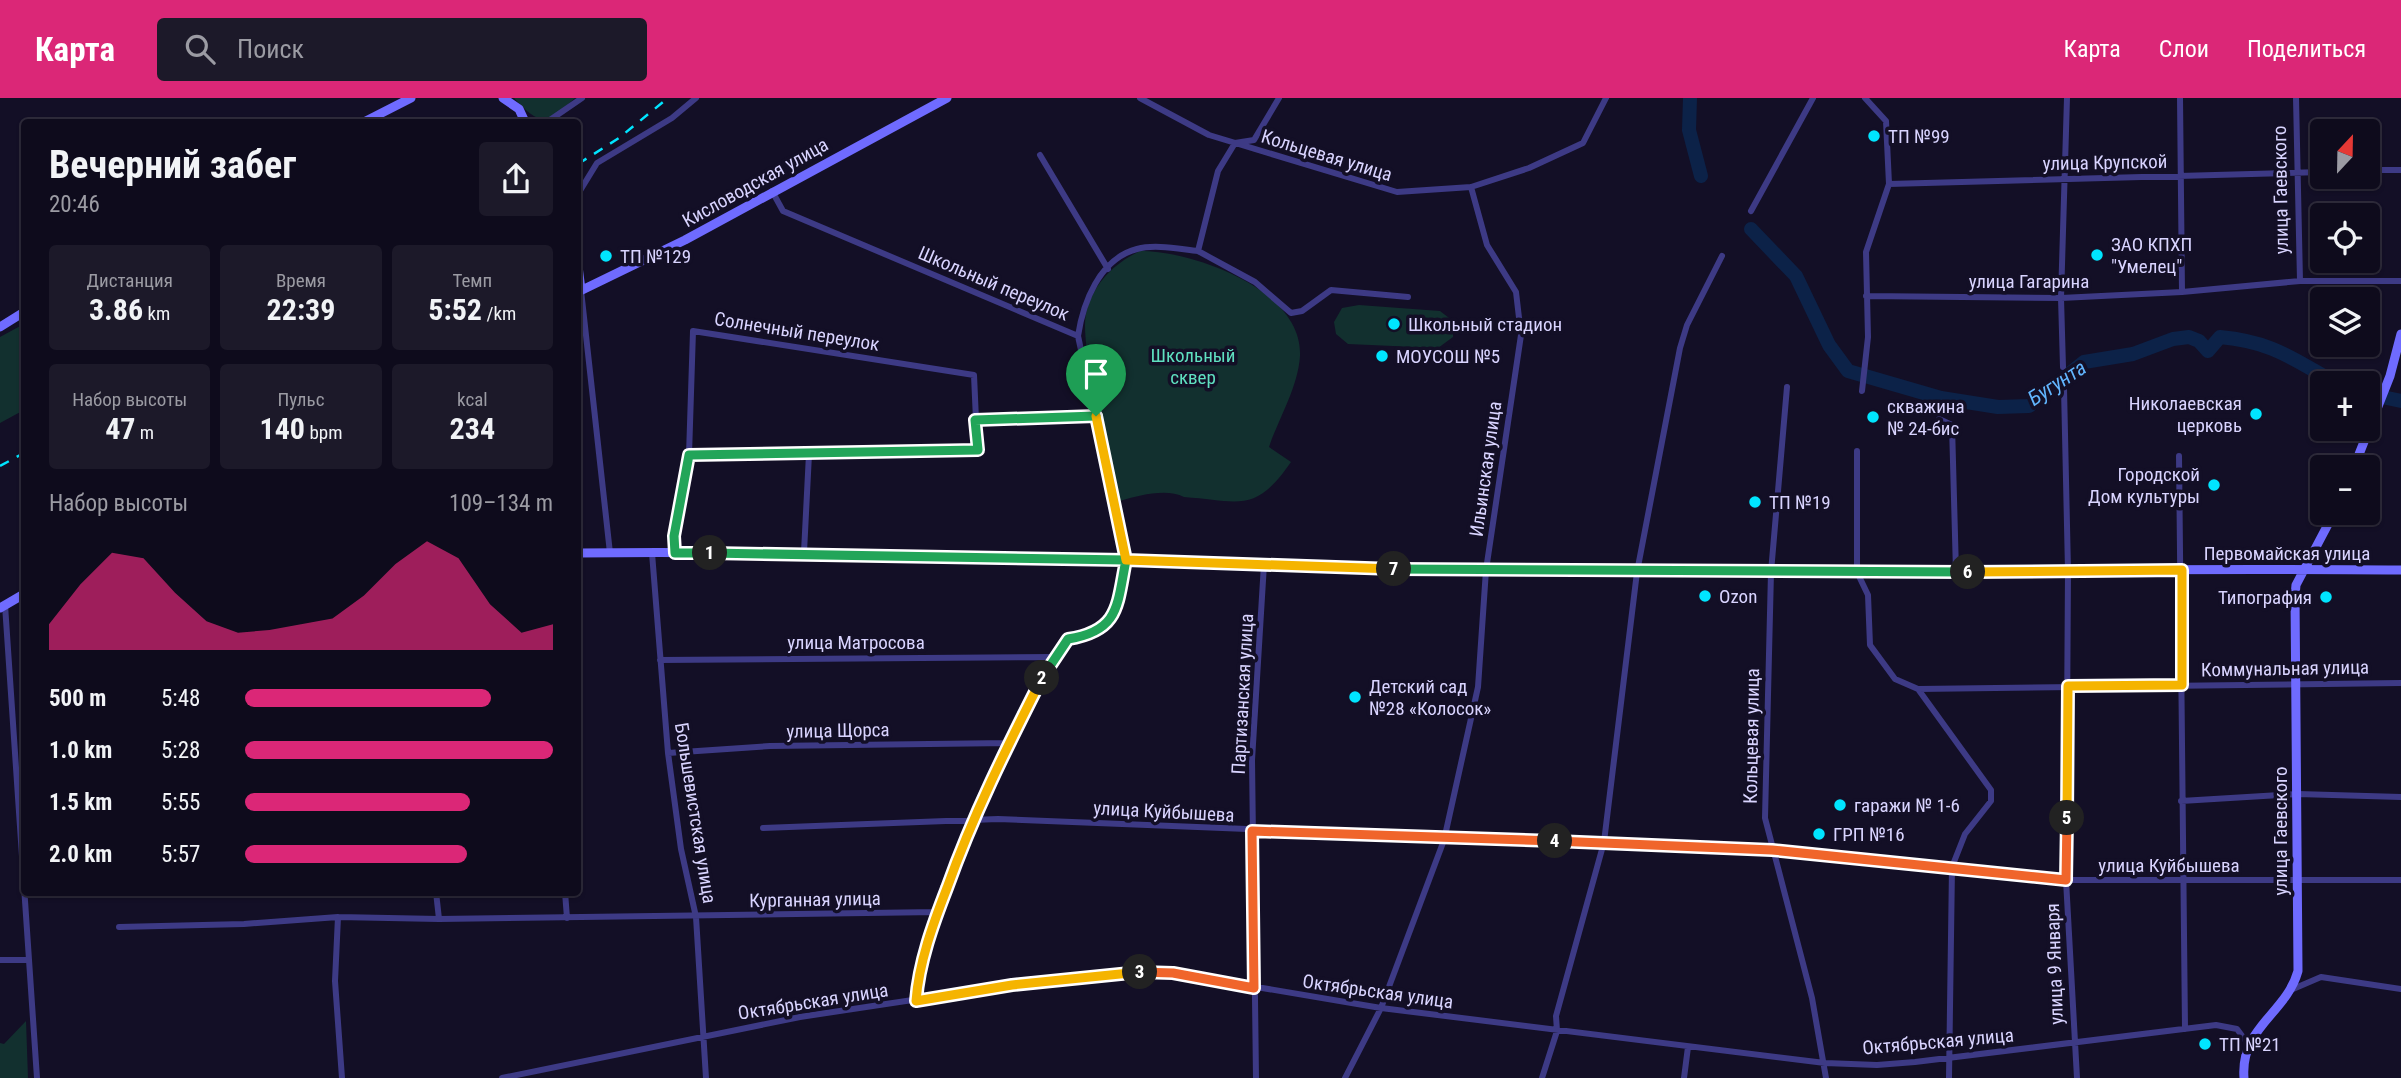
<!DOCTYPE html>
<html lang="ru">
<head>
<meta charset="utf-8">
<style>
	:root { --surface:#0e0b1c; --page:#1c1929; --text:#f1f3f6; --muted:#9b9ba3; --line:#2e2b3b; --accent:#db2777 }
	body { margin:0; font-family:"Roboto Condensed",sans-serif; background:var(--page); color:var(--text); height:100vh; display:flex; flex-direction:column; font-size:26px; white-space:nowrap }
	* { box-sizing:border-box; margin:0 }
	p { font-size:23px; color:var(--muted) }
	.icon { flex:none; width:38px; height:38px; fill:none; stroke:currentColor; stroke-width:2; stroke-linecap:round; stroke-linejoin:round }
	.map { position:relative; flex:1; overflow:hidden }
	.drawer { position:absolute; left:21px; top:21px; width:560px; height:777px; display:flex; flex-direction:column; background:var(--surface); border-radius:7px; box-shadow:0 2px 5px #0004,0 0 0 2px var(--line) }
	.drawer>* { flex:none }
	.needle { width:46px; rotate:22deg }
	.tools { position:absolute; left:2310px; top:21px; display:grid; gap:14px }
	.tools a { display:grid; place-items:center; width:70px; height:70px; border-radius:7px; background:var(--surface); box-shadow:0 2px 5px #0004,0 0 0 2px var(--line); font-size:35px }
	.pin { position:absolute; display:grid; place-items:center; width:60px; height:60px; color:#fff; margin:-72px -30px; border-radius:50% 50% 50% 0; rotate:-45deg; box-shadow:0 0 7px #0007 }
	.pin .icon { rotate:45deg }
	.km { position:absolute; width:35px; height:35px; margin:-18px; border-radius:50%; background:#222; color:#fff; font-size:19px; line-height:35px; text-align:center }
	.round { display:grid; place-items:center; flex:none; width:74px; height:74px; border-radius:7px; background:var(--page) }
	.overview { display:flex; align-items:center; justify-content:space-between; height:119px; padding:0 28px }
	h1 { font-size:38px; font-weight:700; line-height:52px }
	.metrics { display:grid; grid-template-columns:repeat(3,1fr); gap:10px; height:119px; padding:7px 28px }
	.metrics div { display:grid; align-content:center; border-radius:7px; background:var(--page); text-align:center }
	.metrics b { font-size:30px; font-weight:700 }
	.metrics small { font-size:19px; font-weight:400 }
	.metrics p { font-size:19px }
	.chart { height:196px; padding:14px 28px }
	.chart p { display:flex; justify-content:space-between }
	.chart svg { width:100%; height:126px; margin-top:7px; fill:var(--accent); opacity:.7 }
	ul { padding:0 28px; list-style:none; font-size:23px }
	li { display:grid; grid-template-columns:112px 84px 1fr; align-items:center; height:52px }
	li i { height:18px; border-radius:9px; background:var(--accent) }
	header { display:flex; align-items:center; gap:42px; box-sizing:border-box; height:98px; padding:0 35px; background:var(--accent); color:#fff }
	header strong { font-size:33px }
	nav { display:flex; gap:38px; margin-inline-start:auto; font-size:24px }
	.search { width:490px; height:63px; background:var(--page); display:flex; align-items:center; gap:18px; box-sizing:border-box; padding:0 24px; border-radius:7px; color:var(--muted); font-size:26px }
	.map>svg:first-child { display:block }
	.green { fill:#12302f }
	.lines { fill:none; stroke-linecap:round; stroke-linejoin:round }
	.river { stroke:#0c2248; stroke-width:14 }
	.street { stroke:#3d3a85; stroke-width:6 }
	.secondary { stroke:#6f6bff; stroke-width:9 }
	.rail { stroke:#00e5ff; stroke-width:2.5; stroke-dasharray:10 9; stroke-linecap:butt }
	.split-1-casing { stroke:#fff; stroke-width:14 }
	.split-2-casing { stroke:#fff; stroke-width:14 }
	.split-3-casing { stroke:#fff; stroke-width:14 }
	.split-4-casing { stroke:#fff; stroke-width:14 }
	.split-5-casing { stroke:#fff; stroke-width:14 }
	.split-6-casing { stroke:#fff; stroke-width:14 }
	.split-7-casing { stroke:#fff; stroke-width:14 }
	.split-8-casing { stroke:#fff; stroke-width:14 }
	.split-1 { stroke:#22a559; stroke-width:9 }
	.split-2 { stroke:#22a559; stroke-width:9 }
	.split-3 { stroke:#f5b400; stroke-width:9 }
	.split-4 { stroke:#f0652b; stroke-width:9 }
	.split-5 { stroke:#f0652b; stroke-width:9 }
	.split-6 { stroke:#f5b400; stroke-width:9 }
	.split-7 { stroke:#22a559; stroke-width:9 }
	.split-8 { stroke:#f5b400; stroke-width:9 }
	.poi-dot { fill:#00e5ff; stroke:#130f26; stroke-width:2.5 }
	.labels { text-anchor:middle; stroke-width:7; stroke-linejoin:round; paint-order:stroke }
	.poi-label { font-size:19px; fill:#d9d4ff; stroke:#130f26; text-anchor:start }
	.street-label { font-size:19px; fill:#d9d4ff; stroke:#130f26 }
	.park-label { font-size:19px; fill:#5fe0c0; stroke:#130f26 }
	.water-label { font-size:21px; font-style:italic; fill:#62b6ff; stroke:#130f26 }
</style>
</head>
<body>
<header>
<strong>Карта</strong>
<div class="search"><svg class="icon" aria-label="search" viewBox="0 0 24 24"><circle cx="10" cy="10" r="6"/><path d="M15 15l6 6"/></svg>Поиск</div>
<nav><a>Карта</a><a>Слои</a><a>Поделиться</a></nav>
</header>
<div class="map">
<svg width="2401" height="980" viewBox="0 0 2401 980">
	<rect width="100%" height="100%" fill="#130f26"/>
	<path class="green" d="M514,0h61c-29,27 -34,29 -61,0z
		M1140,153c54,0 163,39 160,105 -2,31 -21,62 -31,91l22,15c-36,52 -51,39 -107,35 -17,-9 -45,-2 -64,4 -9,-35 -41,-156 -34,-187 6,-29 28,-51 54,-63z
		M1359,207l81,6 13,10v16l-15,11 -90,-4 -12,-10 -2,-12 8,-14z
		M24,226v86l-24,13v-86z
		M26,923l2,57h-28v-35l4,1z"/>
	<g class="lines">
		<path class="river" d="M1690,0l-1,32 12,46
			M1751,131l45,47 33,69 19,26 93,27 57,9 31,-1 55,-44 49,-8 40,-15 16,-2 10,4 9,10 12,-14c53,5 71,21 116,46
			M2368,296l33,7"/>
		<path class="street" d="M1140,0l69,37 188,57 74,-5 58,-19 54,-25 23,-45
			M1279,0l-25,42 -19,3 -17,28 -20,80 57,31 36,31 11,-2 29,-21 77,7
			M2180,0l2,194
			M2296,0l4,183
			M547,24l35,-24
			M1040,57l68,114
			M2368,72h33
			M1889,86l433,-12
			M772,93l11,20 295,125 48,224 -10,53 -10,13 -15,10 -23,3c-20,25 -34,54 -48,83 -39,74 -98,196 -104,279
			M578,96l19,-31 75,-45 24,-20
			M1751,113l62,-113
			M581,192l29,263
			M1866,198l195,2 121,-6 118,-11h101
			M1078,238c5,-33 21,-77 59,-87 18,-5 42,0 61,2
			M2063,269l-2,-69 6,-200
			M1787,289l-16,185 -6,246 47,180 14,80
			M2064,290l4,183 -2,309 11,198
			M1862,293l6,-54 -2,-85 23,-68 -3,-63 -21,-23
			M1939,321l13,6 4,147
			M1857,353v121l11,23 2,50 25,34 23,10 73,101v11l-26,33 -13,33 -3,211
			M689,357l289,-5 -2,-30
			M2179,358l6,573
			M804,454l5,-98
			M652,455l16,200 13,96 15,68 10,161
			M675,455l-1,-17 15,-81 4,-124 281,44 2,45 120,-4
			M5,507l32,473
			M660,562l393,-3
			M1918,591l483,-6
			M668,655l102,-7 239,-3
			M2181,703l117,-7 103,3
			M763,730l235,-9 774,31 294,30h335
			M436,794l3,27
			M565,794l2,26
			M338,819l-3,64 7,97
			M119,829l125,-3 94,-7 101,2 498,-7
			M0,862h29
			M2293,891l28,-12 80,12
			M502,980l298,-61 212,-32 126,-13 35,1 208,35 444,55 52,2 38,-3 301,-37 21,4 11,15
			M1256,980l-4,-318 12,-196
			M1345,980l36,-70 63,-168 34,-153 8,-117 35,-235 -5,-43 -29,-47 -16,-58
			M1542,980l15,-47 -1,-15 48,-174 33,-270 43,-224 7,-23 35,-69
			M1684,980l4,-31"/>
		<path class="secondary" d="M503,0l16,11 6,13
			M364,24l47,-24
			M578,168l3,24
			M578,194l107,-52 262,-142
			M0,229l24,-15
			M2354,369l36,-91 11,-42
			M578,455c302,-3 604,12 907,17 305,5 611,-3 916,0
			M0,510l24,-14
			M2244,980c-4,-51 42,-64 54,-107l-3,-375 1,-11 38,-72"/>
		<path class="rail" d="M578,66l41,-26 49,-40
			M0,368l24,-13"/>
	</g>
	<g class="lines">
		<g class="split-1-casing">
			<path id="split-1" d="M710,455h-35l-1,-17 15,-81 289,-5 -3,-30 121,-4"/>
		</g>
		<g class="split-2-casing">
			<path id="split-2" d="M710,455l416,7c-9,45 -6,71 -58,79l-26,39"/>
		</g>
		<g class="split-3-casing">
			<path id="split-3" d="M1042,580c-35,69 -69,137 -95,210 -14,36 -28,74 -31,113l96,-16 128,-13"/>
		</g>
		<g class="split-4-casing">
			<path id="split-4" d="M1140,874l33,1 81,15 -2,-157 303,10"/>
		</g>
		<g class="split-5-casing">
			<path id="split-5" d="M1555,743l217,9 294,30 1,-62"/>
		</g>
		<g class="split-6-casing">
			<path id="split-6" d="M1968,474l214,-2v115l-114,1 -1,132"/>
		</g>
		<g class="split-7-casing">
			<path id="split-7" d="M1394,471l574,3"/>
		</g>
		<g class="split-8-casing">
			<path id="split-8" d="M1096,318l30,144 268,9"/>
		</g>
		<use href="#split-1" class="split-1"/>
		<use href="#split-2" class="split-2"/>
		<use href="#split-3" class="split-3"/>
		<use href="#split-4" class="split-4"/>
		<use href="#split-5" class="split-5"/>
		<use href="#split-6" class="split-6"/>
		<use href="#split-7" class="split-7"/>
		<use href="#split-8" class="split-8"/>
	</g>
	<g class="poi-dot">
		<circle cx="1874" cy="38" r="7"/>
		<circle cx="2097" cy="157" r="7"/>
		<circle cx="606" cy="158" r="7"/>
		<circle cx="1394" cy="226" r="7"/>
		<circle cx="1382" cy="258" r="7"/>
		<circle cx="2256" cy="316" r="7"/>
		<circle cx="1873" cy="319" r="7"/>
		<circle cx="2214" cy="387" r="7"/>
		<circle cx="1755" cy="404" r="7"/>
		<circle cx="1705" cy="498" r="7"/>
		<circle cx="2326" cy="499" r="7"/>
		<circle cx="1355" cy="599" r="7"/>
		<circle cx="1840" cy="707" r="7"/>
		<circle cx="1819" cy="736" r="7"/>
		<circle cx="2205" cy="946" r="7"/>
	</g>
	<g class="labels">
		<g class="poi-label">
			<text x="1888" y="45">ТП №99</text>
			<text x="2111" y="153">ЗАО КПХП<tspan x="2111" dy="22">"Умелец"</tspan></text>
			<text x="620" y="165">ТП №129</text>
			<text x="1408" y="233">Школьный стадион</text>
			<text x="1396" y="265">МОУСОШ №5</text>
			<text x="2242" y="312" text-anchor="end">Николаевская<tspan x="2242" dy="22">церковь</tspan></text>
			<text x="1887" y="315">скважина<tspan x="1887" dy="22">№ 24-бис</tspan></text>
			<text x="2200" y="383" text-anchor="end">Городской<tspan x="2200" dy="22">Дом культуры</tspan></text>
			<text x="1769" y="411">ТП №19</text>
			<text x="1719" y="505">Ozon</text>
			<text x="2312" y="506" text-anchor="end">Типография</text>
			<text x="1369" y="595">Детский сад<tspan x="1369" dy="22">№28 «Колосок»</tspan></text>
			<text x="1854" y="714">гаражи № 1-6</text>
			<text x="1833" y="743">ГРП №16</text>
			<text x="2219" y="953">ТП №21</text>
		</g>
		<g class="street-label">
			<text transform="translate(1327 57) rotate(17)" y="7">Кольцевая улица</text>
			<text transform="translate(2105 64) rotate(-1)" y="7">улица Крупской</text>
			<text transform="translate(755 84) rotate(-29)" y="7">Кисловодская улица</text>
			<text transform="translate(2280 92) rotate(-91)" y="7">улица Гаевского</text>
			<text x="2029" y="190">улица Гагарина</text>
			<text transform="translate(994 185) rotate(23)" y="7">Школьный переулок</text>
			<text transform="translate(797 233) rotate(9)" y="7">Солнечный переулок</text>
			<text transform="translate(1485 371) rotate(-82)" y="7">Ильинская улица</text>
			<text x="2287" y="462">Первомайская улица</text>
			<text x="856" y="551">улица Матросова</text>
			<text transform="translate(2285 570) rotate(-1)" y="7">Коммунальная улица</text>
			<text transform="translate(1242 596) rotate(-87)" y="7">Партизанская улица</text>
			<text transform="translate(838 632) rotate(-1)" y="7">улица Щорса</text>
			<text transform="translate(1751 638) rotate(-89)" y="7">Кольцевая улица</text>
			<text transform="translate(1164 713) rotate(3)" y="7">улица Куйбышева</text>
			<text transform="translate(696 715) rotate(81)" y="7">Большевистская улица</text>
			<text transform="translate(2280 733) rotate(-90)" y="7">улица Гаевского</text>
			<text x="2169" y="774">улица Куйбышева</text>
			<text transform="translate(815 801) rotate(-1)" y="7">Курганная улица</text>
			<text transform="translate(2054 866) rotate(-92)" y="7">улица 9 Января</text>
			<text transform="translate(1378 893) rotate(8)" y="7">Октябрьская улица</text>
			<text transform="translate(813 903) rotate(-9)" y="7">Октябрьская улица</text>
			<text transform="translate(1938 943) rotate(-5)" y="7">Октябрьская улица</text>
		</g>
		<g class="park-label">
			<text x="1193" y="264">Школьный<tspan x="1193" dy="22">сквер</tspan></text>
		</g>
		<g class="water-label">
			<text transform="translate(2057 285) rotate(-33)" y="7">Бугунта</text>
		</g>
	</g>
</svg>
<div class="tools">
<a><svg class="needle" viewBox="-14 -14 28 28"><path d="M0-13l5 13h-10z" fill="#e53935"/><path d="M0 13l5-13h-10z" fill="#9b9ba3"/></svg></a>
<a><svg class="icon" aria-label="locate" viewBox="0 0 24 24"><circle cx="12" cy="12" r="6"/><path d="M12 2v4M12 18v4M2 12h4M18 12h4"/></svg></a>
<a><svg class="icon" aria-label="layers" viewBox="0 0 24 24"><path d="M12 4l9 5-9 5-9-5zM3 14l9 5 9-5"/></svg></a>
<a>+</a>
<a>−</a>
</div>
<div class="pin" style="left:1096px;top:318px;background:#1e9e55"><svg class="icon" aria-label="arrive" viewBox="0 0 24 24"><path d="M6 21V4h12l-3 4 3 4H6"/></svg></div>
<b class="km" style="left:710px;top:455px">1</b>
<b class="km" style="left:1042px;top:580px">2</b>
<b class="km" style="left:1140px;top:874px">3</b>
<b class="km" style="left:1555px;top:743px">4</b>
<b class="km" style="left:2067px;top:720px">5</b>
<b class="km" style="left:1968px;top:474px">6</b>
<b class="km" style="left:1394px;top:471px">7</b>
<section class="drawer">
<div class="overview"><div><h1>Вечерний забег</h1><p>20:46</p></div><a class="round"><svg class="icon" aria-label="share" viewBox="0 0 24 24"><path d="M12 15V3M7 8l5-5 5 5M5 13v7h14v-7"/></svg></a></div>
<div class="metrics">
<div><p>Дистанция</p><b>3.86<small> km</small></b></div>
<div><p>Время</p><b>22:39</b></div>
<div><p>Темп</p><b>5:52<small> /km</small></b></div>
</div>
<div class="metrics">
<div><p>Набор высоты</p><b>47<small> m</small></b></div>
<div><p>Пульс</p><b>140<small> bpm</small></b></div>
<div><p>kcal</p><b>234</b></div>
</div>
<div class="chart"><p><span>Набор высоты</span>109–134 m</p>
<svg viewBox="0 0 160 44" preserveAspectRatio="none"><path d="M0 44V35L10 21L20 10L30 12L40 24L50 34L60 38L70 37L80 35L90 33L100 25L110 14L120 6L130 12L140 28L150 38L160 35V44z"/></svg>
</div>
<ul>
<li><b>500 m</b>5:48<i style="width:80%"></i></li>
<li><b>1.0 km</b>5:28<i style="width:100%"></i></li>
<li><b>1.5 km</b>5:55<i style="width:73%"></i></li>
<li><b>2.0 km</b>5:57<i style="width:72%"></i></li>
</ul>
</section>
</div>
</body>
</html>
